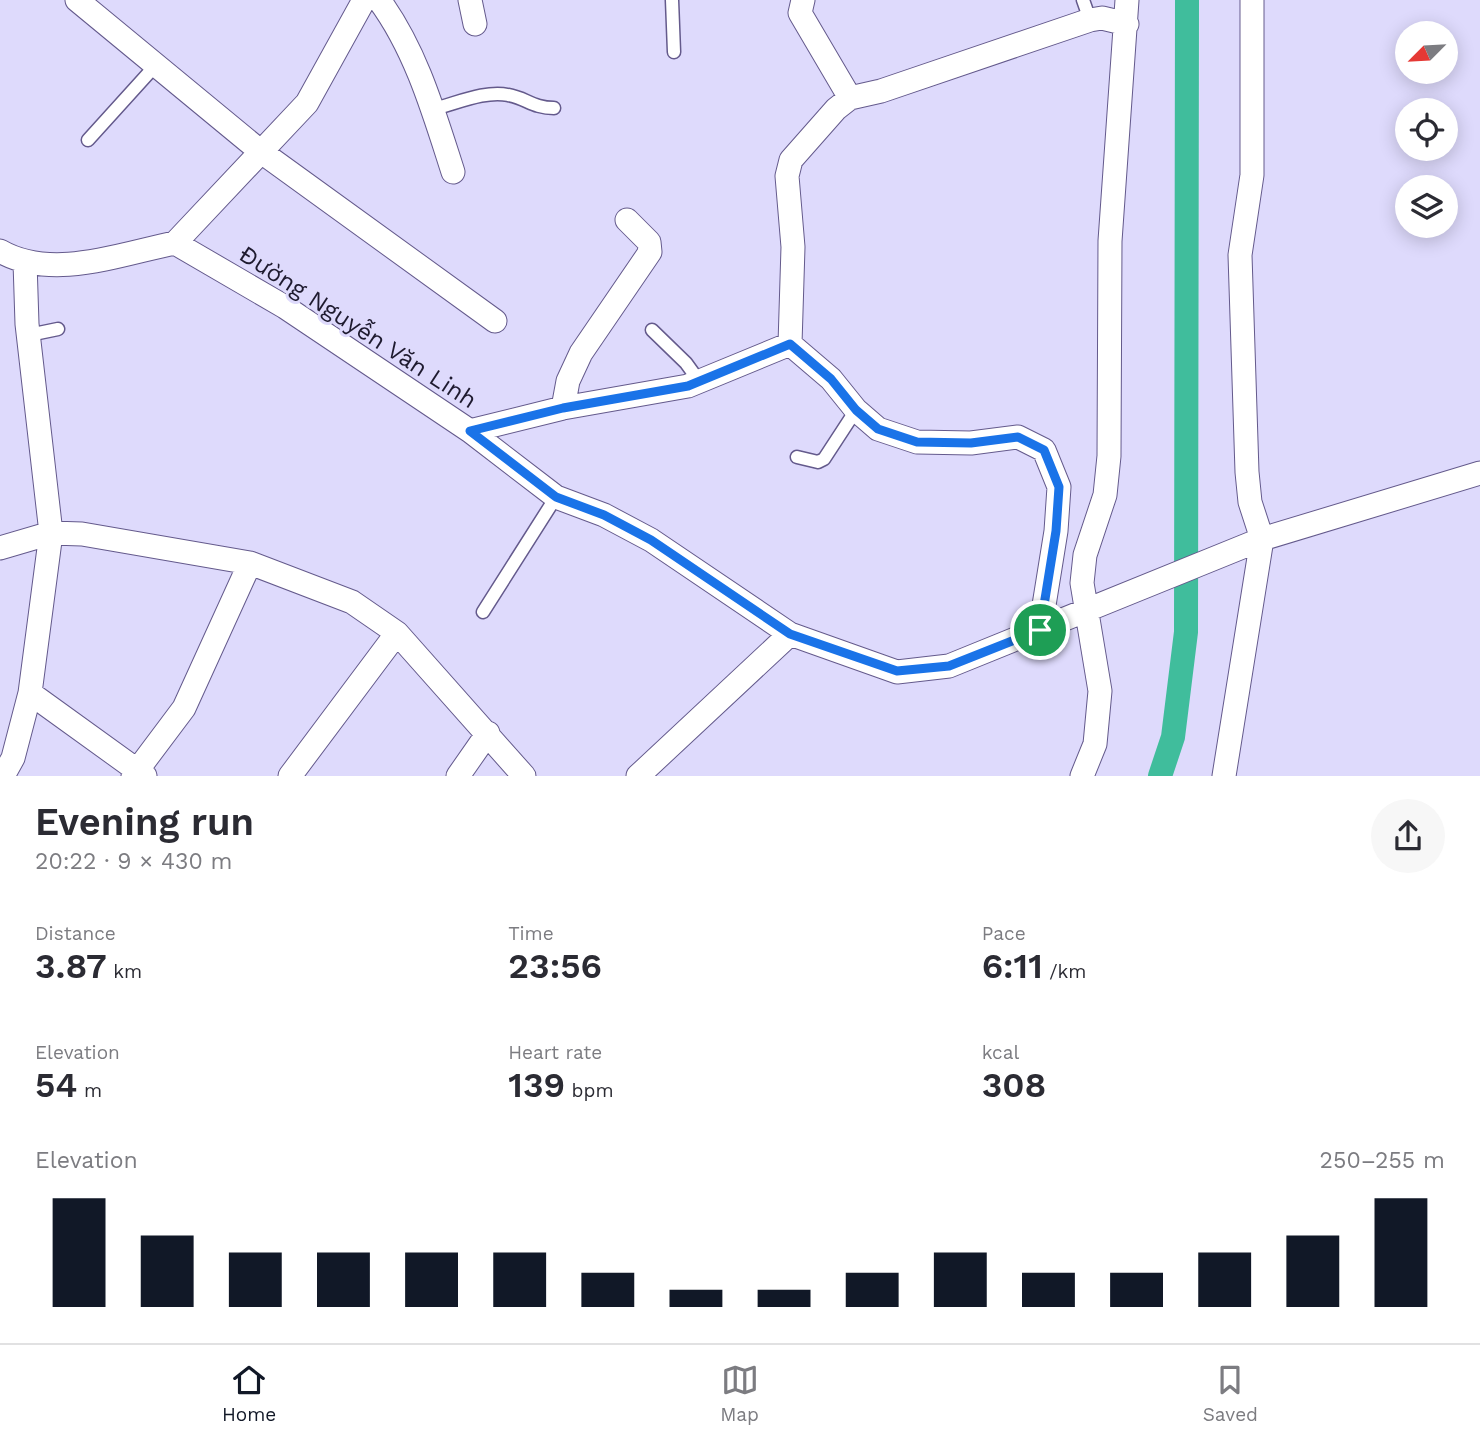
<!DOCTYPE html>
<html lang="en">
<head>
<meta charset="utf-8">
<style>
	:root { --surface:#fff; --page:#f7f7f7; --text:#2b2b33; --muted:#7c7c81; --line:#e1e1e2; --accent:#111827 }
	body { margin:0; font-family:"Work Sans",sans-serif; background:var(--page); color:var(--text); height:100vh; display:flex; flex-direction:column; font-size:26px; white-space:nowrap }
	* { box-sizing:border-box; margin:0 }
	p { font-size:23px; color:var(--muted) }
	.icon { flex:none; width:38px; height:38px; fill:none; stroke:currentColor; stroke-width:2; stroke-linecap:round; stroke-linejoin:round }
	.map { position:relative; height:776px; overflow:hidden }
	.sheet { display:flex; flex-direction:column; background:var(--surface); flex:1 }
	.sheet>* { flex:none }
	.needle { width:46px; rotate:246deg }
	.controls { position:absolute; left:1395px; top:21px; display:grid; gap:14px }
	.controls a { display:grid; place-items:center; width:63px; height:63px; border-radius:50%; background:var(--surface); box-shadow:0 4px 18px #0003; font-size:35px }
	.pin { position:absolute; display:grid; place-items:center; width:60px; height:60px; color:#fff; margin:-30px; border:4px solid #fff; border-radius:50%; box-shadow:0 2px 7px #0007 }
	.round { display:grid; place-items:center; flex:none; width:74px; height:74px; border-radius:37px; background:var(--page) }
	.headline { display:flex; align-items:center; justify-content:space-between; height:119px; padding:0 35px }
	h1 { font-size:38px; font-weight:600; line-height:52px }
	.metrics { display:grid; grid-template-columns:repeat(3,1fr); gap:10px; height:119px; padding:7px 35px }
	.metrics div { display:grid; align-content:center }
	.metrics b { font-size:35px; font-weight:600 }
	.metrics small { font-size:19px; font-weight:400 }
	.metrics p { font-size:19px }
	.chart { height:196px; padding:14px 35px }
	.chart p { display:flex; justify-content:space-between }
	.chart svg { width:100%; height:126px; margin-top:7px; stroke:var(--accent); stroke-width:6 }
	.tabs { display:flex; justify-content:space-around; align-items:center; height:98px; border-top:2px solid var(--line); background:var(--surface); font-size:19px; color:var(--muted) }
	.tabs a { display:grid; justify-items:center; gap:4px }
	.tabs .current { color:var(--accent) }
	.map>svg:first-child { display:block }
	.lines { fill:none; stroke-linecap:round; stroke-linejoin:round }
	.canal { stroke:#40bd9c; stroke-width:24 }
	.service-casing { stroke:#645a8c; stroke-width:15 }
	.minor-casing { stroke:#645a8c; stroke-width:25 }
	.service { stroke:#fff; stroke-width:12 }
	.minor { stroke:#fff; stroke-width:23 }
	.route-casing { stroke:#fff; stroke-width:14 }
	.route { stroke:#1a73e8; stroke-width:9 }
	.labels { text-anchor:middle; stroke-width:6; stroke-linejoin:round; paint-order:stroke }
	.street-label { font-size:24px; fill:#1e1a2f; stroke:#dedafc }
</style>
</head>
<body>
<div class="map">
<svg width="1480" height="776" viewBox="0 0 1480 776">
	<rect width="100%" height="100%" fill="#dedafc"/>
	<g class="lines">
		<path class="canal" d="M1160,776l13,-39 13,-105 1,-632"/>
		<g class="service-casing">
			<path id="service" d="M672,0l2,52
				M1083,0l7,20
				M433,109c22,-5 52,-19 75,-14 18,3 25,13 46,13
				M88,140l67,-74
				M652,330l34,33 13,18
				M29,335l29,-6
				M797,457l21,5 6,-3 32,-49
				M483,612l73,-115"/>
		</g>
		<g class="minor-casing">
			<path id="minor" d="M77,0l183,151 235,170
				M379,0c37,50 55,113 74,172
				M470,0l5,24
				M803,0l-3,13 50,85
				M175,243l132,-140 57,-103
				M0,251c52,30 120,3 175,-8l110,64 185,124 86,66 48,18 47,25 139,94 107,38 52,-6 313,-127 218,-66
				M563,408l5,-27 13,-28 69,-101 -1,-10 -22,-22
				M470,431l93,-23 125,-22 102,-42
				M0,548l51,-15 31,1 168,29 102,39 45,31 127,143
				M1040,630l16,-99 3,-44 -15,-37 -26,-13 -47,6 -54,-1 -39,-13 -22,-19 -25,-31 -41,-35 3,-97 -6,-71 4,-16 45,-51 14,-11 31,-7 209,-71 12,-2 25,6
				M30,693l115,83
				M3,776l10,-18 17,-65 21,-160 -24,-209 -2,-62
				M133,776l51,-68 66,-145
				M290,776l107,-143
				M458,776l30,-43
				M638,776l152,-142
				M1082,776l13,-32 5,-53 -18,-108 3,-28 20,-60 4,-39 1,-215 17,-241
				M1224,776l38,-237 -12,-37 -3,-30 -7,-217 12,-80v-175"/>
		</g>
		<use href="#service" class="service"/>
		<use href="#minor" class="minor"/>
	</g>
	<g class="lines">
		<g class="route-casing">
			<path id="route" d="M790,344l41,35 25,31 22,19 39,13 54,1 47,-6 26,13 15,37 -3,44 -16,99 -91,36 -52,5 -107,-37 -139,-94 -47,-25 -48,-18 -86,-66 93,-23 125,-22z"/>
		</g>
		<use href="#route" class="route"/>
	</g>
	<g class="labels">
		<g class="street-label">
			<text transform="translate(358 327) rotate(33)" y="8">Đường Nguyễn Văn Linh</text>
		</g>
	</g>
</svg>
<div class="controls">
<a><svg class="needle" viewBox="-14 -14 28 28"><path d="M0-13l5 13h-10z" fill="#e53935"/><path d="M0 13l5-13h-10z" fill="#7c7c81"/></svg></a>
<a><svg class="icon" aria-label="locate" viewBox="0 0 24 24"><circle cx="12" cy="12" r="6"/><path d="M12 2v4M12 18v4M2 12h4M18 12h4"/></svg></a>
<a><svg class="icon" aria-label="layers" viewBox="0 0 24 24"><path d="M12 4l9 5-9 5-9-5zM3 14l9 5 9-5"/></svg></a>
</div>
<div class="pin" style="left:1040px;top:630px;background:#1e9e55"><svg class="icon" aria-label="arrive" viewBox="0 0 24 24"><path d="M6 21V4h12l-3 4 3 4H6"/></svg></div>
</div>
<section class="sheet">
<div class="headline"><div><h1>Evening run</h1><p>20:22 · 9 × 430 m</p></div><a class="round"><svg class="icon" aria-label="share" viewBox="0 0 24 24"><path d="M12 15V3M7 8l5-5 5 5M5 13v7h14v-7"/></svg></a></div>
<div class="metrics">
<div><p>Distance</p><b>3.87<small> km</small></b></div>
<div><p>Time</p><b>23:56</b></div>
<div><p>Pace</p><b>6:11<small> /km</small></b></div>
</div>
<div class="metrics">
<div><p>Elevation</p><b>54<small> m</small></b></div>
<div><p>Heart rate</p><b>139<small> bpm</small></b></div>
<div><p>kcal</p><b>308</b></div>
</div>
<div class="chart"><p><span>Elevation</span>250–255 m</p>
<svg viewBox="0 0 160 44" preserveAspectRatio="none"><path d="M5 44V6M15 44V19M25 44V25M35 44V25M45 44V25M55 44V25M65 44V32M75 44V38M85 44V38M95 44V32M105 44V25M115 44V32M125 44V32M135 44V25M145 44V19M155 44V6"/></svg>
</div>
</section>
<nav class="tabs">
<a class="current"><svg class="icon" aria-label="home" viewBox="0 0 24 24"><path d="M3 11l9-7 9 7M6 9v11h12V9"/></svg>Home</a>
<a><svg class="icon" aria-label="map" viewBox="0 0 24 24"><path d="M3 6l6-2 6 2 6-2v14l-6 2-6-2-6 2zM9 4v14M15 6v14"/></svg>Map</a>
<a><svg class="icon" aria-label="saved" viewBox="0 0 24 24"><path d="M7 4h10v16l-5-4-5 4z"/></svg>Saved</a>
</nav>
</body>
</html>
